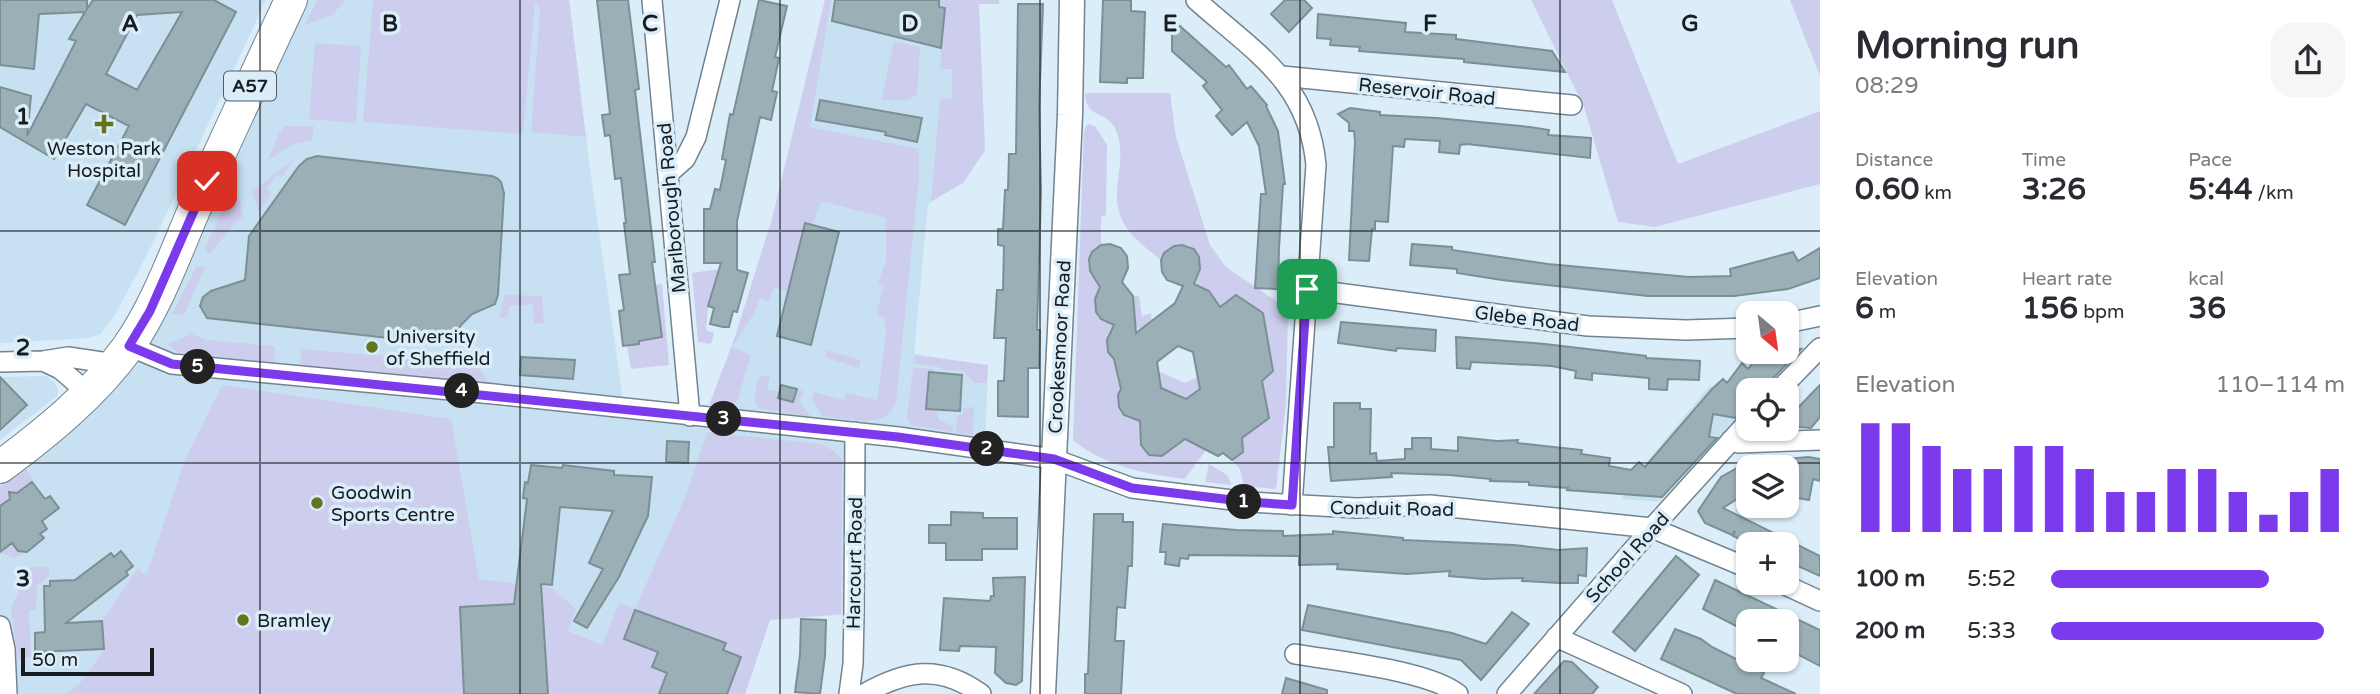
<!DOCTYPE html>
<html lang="en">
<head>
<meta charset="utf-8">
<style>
	:root { --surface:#fff; --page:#f7f7f7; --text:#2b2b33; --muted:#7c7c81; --accent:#7c3aed }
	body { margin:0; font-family:"Varela Round",sans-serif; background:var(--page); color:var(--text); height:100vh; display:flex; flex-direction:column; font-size:26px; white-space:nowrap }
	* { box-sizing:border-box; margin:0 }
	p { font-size:23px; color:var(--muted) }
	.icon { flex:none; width:38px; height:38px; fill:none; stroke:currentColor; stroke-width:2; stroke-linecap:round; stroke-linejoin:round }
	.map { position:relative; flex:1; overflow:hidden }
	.sheet { display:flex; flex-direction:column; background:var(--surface); width:560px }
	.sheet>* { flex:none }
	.needle { width:46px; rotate:151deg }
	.buttons { position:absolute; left:1736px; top:301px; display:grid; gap:14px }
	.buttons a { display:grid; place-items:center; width:63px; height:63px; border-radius:14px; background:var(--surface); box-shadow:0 2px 5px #0004; font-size:35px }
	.scale { position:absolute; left:21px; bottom:18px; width:133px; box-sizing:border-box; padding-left:7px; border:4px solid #161d21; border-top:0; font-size:19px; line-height:24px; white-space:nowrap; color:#161d21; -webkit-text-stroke:5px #daedf9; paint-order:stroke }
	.pin { position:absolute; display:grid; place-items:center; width:60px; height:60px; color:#fff; margin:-30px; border-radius:14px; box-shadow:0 4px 10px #0006 }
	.km { position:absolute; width:35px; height:35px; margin:-18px; border-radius:50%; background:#222; color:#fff; font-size:19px; line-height:35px; text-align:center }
	.round { display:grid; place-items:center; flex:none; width:74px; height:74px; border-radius:21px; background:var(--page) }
	.summary { display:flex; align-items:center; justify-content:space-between; height:119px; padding:0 35px }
	h1 { font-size:38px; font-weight:700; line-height:52px }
	.stats { display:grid; grid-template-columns:repeat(3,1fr); gap:10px; height:119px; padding:7px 35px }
	.stats div { display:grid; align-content:center }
	.stats b { font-size:30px; font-weight:700 }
	.stats small { font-size:19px; font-weight:400 }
	.stats p { font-size:19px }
	.chart { height:196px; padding:14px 35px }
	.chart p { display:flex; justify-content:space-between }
	.chart svg { width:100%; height:126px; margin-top:7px; stroke:var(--accent); stroke-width:6 }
	ul { padding:0 35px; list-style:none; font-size:23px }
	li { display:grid; grid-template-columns:112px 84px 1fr; align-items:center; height:52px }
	li i { height:18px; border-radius:9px; background:var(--accent) }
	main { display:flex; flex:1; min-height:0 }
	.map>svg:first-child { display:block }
	.built { fill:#c7e1f2 }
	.green { fill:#cdceee }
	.building { fill:#9ab0b6; stroke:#7a9095; stroke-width:2; fill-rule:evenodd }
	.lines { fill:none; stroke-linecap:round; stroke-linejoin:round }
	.minor-casing { stroke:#73838f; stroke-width:22 }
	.tertiary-casing { stroke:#73838f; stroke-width:27 }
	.primary-casing { stroke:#73838f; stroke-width:34 }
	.minor { stroke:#fff; stroke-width:19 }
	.tertiary { stroke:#fff; stroke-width:24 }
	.primary { stroke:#fff; stroke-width:32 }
	.route-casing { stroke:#fff; stroke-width:14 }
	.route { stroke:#7c3aed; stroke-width:9 }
	.grid { fill:none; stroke:#161d21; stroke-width:2; stroke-opacity:0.55 }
	.poi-dot { fill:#637320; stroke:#daedf9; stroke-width:2.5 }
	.labels { text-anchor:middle; stroke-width:7; stroke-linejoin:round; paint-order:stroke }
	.shield { fill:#daedf9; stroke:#515b62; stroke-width:2 }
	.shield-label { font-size:18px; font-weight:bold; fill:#161d21 }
	.street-label { font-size:19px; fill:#161d21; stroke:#daedf9 }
	.poi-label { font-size:19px; fill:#161d21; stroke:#daedf9; text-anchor:start }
	.grid-label { font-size:23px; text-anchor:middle; font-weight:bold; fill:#161d21; stroke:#daedf9; stroke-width:7; stroke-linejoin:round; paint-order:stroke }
</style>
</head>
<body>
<main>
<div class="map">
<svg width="1820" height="694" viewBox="0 0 1820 694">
	<rect width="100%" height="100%" fill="#daedf9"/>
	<path class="built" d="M0,0h266l-116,249 -35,66 -15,19 -11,4 -89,5z
		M291,0h278l19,154 35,245 83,18 29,-80 37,-118 53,-219h174v4h-20l6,146 -22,33 -35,21 -14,150 74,11 -3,83 -130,-16 -1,182 -84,6 -25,74h-738l-7,-68v-159l115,-103z
		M46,376l9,7 3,7 -1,6 -57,44v-63z
		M1710,385l31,30 -82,87 -38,-3 27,-31 -3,-4z"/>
	<path class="green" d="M317,0h29l-14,15 -27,10z
		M373,0h196l17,137 -55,-5 9,-123 -5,-7 -12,132 -160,-12z
		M825,0h6l-21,127 109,22v28l-23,226c-11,28 -50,15 -74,13l-10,-17 2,-7 30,8 3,-7 30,7 9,-66 -1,-17 -7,-1 -1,-6 7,-24 -6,-3 8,-22v-43l-65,-17 -8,24 -8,-1 -17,68 -14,-4 -5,13 -10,-3 -4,14 -23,35 19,8 -13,44c-7,9 -19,7 -29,6l26,-68 37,-118z
		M939,0h60v4h-20l6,146 -22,33 -32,18 9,-102 12,-1v-29h-12l5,-60 -6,-2z
		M1531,0h81l66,164 142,-53v73l-165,43 -37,-5 -34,-115z
		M1790,0h30v76z
		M894,41l26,6 -3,48 -9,5h-27z
		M315,43l46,3 -5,77 -47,-4z
		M1085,93h85l6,44 34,108 16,22 62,42 -2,95 -10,85 -32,-3 -4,-17 -8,-9 11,-8 -1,-14 27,-20 -7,-37 11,-11 -10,-57 -27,-18 -21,15c-1,-14 -5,-18 -18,-24 -2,-10 5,-17 2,-28 -5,-20 -31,-14 -38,2 -31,-24 -49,-39 -43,-80 2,-14 4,-30 0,-44 -7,-28 -32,-14 -33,-43z
		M1088,124l7,2 12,19 -1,70 -5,2v28c-13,11 -20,28 0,37l2,7 -8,10c1,15 4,20 18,25l1,6 -6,22c6,8 14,25 13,36 0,4 -3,7 -3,10 0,22 21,23 37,18l-15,11 1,18 8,10 13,1 23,-17 21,11 -21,29c-40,-5 -81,-13 -112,-39l11,-310z
		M285,126h29l-2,14 -19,4 -25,16 11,-27z
		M293,160l-11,18 -5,-3 -10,14 4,5 -12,19 -7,-22z
		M238,195l6,23 -8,4 -26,32 -5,-6 20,-43z
		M196,267h9l-21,48 -12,-1z
		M719,269l-11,37 -2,24 8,3 -3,11 -13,-2 -6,-69z
		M662,284l7,81 -38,4 -4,-24 12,-4 23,-4 -7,-52z
		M505,295l37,1 2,27 -10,1 -1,-20 -24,2 -1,11 -9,1z
		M1133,296h6l3,20 9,-3 3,22 -8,1 -6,-7 -10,-4 4,-16z
		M192,334l14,6 69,6 -1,21 -91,-13 -9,-4 -6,-6z
		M301,349l145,12 28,-1 17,26 -188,-18 -3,-2z
		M826,350l35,10 -2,8 -34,-11z
		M914,355l74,10 -1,18h-12l-12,-12 -20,-1 -4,-3 -26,-4z
		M913,368l20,1 2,4h-6l-3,35 10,1 3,11 14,6v6l-43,-7 -3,-9z
		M1158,371l27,12 13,-6 2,12 -14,10 -25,-11z
		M763,376h7l-3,13 12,3 -1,6 15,4 4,-13 6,2 -3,10 11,16 -53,-9 -4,-10 4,-19z
		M222,385l229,34 28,160 73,9 24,21 -8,22 34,14 17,-42 16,6 51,-114 21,-63 113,12 14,7 8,9 -1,154 -71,6 -25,74h-680l15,-11 17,-23 7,-11 -2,-28 36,-53 8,8 38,-114z
		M974,407l-1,28 -17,-2 1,-17 6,-2v-6z
		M1209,464l18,11 5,10 -27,-3z
		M25,468l9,12 -34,26v-19z
		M17,539l10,13 -12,6 -15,-5v-7l7,-3 2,2z
		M49,566v10l-12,10 -1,24h-7l2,47 -13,2 -7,-51 10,-22 1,-14 8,-4z"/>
	<path class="building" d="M0,0h87v9l6,-9h121l22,12 -111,213 -38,-20 42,-79 -43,-22 -32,55 -54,-32v-40l31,9 -4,40 49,-95 -7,-2 16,-27 -46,2 -5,55 -34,-4zM182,12l-45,78 -31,-16 31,-59z
		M597,0h31l11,89 -4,1 20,172h-3l10,75 -23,4v3l-16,2 -4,-35 5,-1 -5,-35 11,-1 -6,-51h2l-5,-45 -6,1 -5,-44 -5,1 -3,-21 8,-1z
		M759,0l28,6 -12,51 4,1 -7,33 5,1 -6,28 -11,-3 -23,104v49l11,3 -11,39 -4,-1 -4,16h-6l-13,-3 4,-16 -6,-2 13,-43h-17v-54h6l5,-20 5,1 6,-30 -4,-1 8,-45 3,1z
		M835,0h104v7l6,1 -4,40 -109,-27z
		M1103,0h28v11l14,1 -2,66h-16v5l-27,-1z
		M1285,0h19l8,8 -23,24 -18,-18z
		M1018,4h25l-4,102 2,85 -4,139h3l-1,38h-11v49l-30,-1v-35h6l2,-43h-12l3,-48h6l1,-44 -6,-1v-16h5l2,-39h3l1,-36h7z
		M1318,14l88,9 -1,9 51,3v4l96,12 13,21 -101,-10v-3l-105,-8 1,-4 -30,-2 1,-6 -14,-1z
		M1180,26l46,41 3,-2 18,24 4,-3 16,19 -1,1 12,25 7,53h-2l-4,64 -1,41 -23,-1 6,-94h5l-7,-48 -12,-24 -15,13 -16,-19 6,-6 -19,-24 4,-4 -35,-31v-16z
		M820,100l102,18 -5,24 -32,-7 1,-3 -70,-12z
		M1350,108l30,4v3l57,3 93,9 19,3 -1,5 43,3 -1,20 -123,-14 -7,1 -1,9 -20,-2 1,-11 -35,-2 -1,8 -11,-1 -5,76 -13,-1v8h-3l-3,32 -20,-1 6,-119 -1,-10h-5v-8l-11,-9z
		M317,156l175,20 5,2 4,4 3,11 -6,102 -3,9 -23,10 -11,11 -8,16 -9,3 -237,-26 -7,-12 3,-9 8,-6 34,-11 4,-44 50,-70 8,-7z
		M805,223l34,9 -28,113 -34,-9z
		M1110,244l11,4 6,8 1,12 -6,14 11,14 3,37 39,-30 8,-17 -16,-6 -5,-8 -1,-12 3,-7 10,-7 8,-1 12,4 5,8 1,12 -6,15 15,7 11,16 16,-12 27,18 10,58 -11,10 7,37 -27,20 1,14 -11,8 -9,-7 -5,3 -33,-17 -23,17 -13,-1 -8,-10 -1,-24 -16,-6 -5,-8 -1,-12 3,-6 -7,-30 -6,-7 -1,-12 7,-15 -13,-6 -5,-7 -1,-13 5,-12 -10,-16 -1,-12 3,-7 9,-7zM1178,346l15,6 7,37 -14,10 -25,-11 -4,-26z
		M1412,244l40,3v3l96,14 141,13 42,-1 -1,-7 63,-17 5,9 22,-13v30l-32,11 -54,7h-86l-146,-16 -45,-7v-4l-47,-4z
		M1341,322l95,8 -1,21 -38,-3 -1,3 -58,-8z
		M1456,337l89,7 101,12v2l54,3 -1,19 -31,-1 -1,11 -18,-1v-11l-57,-5v7l-17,-2 1,-7 -24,-5 -81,-4 -1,7 -13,-1z
		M1801,349l-39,41h-14v15l-13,13 -22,-4 -4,23 8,1 -55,59 -95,-7 1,-2 -39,-3v-3l-39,-1 1,-2 -42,-4 -58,-2 1,4 -61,4 -3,-34h6v-44h26v6h11l-1,45 6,-1 1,8 28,-2v-10h7v-11h19v11l27,2v-14l39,4 21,-1 -1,3 65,7 -1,4 29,4 -1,8 22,4 8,-8 6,5 67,-78 11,-10 4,4 15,-20 6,6 11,-14z
		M521,357l54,3 -2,19 -53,-4z
		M929,372l33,3 -2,36 -34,-2z
		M0,377l27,28 -27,25z
		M781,385l16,4 -4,13 -15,-4z
		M1820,385v32l-9,11 -24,-2v-7z
		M667,441l22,1 -1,21 -22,-1z
		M1808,457l12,2v22l-7,-2 -4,21 -22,-4v-37z
		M1748,462v30l-25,16 97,48v20l-33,-15v-17h-36l-18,-8 2,-5 -3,4 -27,-12 -7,-12 23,-34z
		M531,465l31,3 1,-3 51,6v4l38,2 -4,39 -29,61 -32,51 -13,-7 29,-52 -14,-6 24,-52 -53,-4 -8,78 -11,-1 7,110h-84l-4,-87 54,-3 13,-105 -4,-1 2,-16 3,1z
		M32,482l13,17 5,-3 9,12 -17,13 5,8 -7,5 4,4 -17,14 -9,-1 -6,-8 -12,9v-46l10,-7 -1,-7 8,1z
		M951,512l32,1v5h34v31h-35v11h-36v-17h-17v-18h22z
		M1094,514h29v8h10l-1,44h-4l-3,42 -8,-1 -2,34h9l-3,53h-36v-20h3z
		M1163,524l74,6 46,1v5l50,-2v-3l70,7v2l111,5 44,5 29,-2 -1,28 -8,-1v8h-18l-38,-2 1,-3 -39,1 -35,-3 1,-5 -43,3 -70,-5 1,-5 -39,1v-9l-110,-1 -1,4 -8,-1 -1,8 -14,-2 1,-12h-6z
		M121,551l12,15 -7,6 2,3 -62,48 36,-2 2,28 -69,3v-19l10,-1 -1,-46h6v-5l25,-1 36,-27 3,4z
		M1676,556l23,19 -64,76 -22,-19z
		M1025,577l-3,104 -6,4 -10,-2 -11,-10 1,-26 -36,-1 -1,5 -19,-1 4,-52 46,3 1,-5h3l-1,-18z
		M1715,580l105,50v36l-33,-17v-28h-39v11l-45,-23z
		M1308,605l144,28 34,11 26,-32 17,12 -48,56 -20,-20 -159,-30z
		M635,610l91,33 -3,7 18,7 -14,37h-68l8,-21 -15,-6 6,-15 -34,-13z
		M801,619l25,1 -1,36 -5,38 -25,-2 5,-37z
		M1675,629l26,10 11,8 52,26 -3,5 35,16h-59l-76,-35z
		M1564,661l8,1 26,25 -6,7h-58z
		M1286,678l41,12v4h-45z"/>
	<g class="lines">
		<g class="minor-casing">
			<path id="minor" d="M652,0l38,416
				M1196,0c58,52 112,81 120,165l-24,340
				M1282,76l290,29
				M668,174l17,-15 11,-22 34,-137
				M1307,289l281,37 98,4 62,-2
				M1787,323l33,-7
				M129,346l43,18 322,30 404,43 156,22 78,29 117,14 108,6 73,-3 222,23 96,40
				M43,361l17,8 27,23
				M0,362l43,-1 25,-4 47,7
				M1779,390l41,-42
				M1731,440l7,3 82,-3
				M1781,583l39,18
				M0,626l5,23 2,45
				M1556,637l126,57
				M1295,654c40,7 133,16 163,40
				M849,694l4,-30 1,-50 1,-182
				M864,694c42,-24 76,-30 117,0
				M1507,694l145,-166 96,-106"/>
		</g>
		<g class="tertiary-casing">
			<path id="tertiary" d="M1043,694l27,-579 2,-115"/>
		</g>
		<g class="primary-casing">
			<path id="primary" d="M0,467c46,-34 94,-73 128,-120 30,-43 48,-96 69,-144 31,-68 62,-135 94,-203"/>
		</g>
		<use href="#minor" class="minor"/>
		<use href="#tertiary" class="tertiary"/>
		<use href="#primary" class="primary"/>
	</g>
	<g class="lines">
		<g class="route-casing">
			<path id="route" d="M207,181l-57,130 -21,35 43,18 726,73 156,22 78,29 117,14 43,3 15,-216"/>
		</g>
		<use href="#route" class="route"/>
	</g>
	<path class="grid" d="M260,0v694M520,0v694M780,0v694M1040,0v694M1300,0v694M1560,0v694M0,231h1820M0,463h1820"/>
	<g class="poi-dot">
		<path d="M100.5 113.5h7v7h7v7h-7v7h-7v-7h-7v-7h7z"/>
		<circle cx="372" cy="347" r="7"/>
		<circle cx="317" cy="503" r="7"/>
		<circle cx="243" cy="620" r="7"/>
	</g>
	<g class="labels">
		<rect class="shield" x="224" y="71.5" width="52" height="29" rx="5"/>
		<g class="shield-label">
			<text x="250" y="92">A57</text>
		</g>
		<g class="street-label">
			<text transform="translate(1427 91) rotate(6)" y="7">Reservoir Road</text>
			<text transform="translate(671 208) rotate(-95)" y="7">Marlborough Road</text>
			<text transform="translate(1527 318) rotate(7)" y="7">Glebe Road</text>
			<text transform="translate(1059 347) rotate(-87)" y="7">Crookesmoor Road</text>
			<text transform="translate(1392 508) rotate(1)" y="7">Conduit Road</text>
			<text transform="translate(1627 557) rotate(-48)" y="7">School Road</text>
			<text transform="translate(854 563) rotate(-89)" y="7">Harcourt Road</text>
		</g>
		<g class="poi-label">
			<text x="104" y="155" text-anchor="middle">Weston Park<tspan x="104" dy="22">Hospital</tspan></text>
			<text x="386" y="343">University<tspan x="386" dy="22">of Sheffield</tspan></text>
			<text x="331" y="499">Goodwin<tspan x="331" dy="22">Sports Centre</tspan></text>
			<text x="257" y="627">Bramley</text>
		</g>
	</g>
	<g class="grid-label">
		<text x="130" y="31">A</text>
		<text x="390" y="31">B</text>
		<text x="650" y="31">C</text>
		<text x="910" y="31">D</text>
		<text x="1170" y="31">E</text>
		<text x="1430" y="31">F</text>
		<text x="1690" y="31">G</text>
		<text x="23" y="124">1</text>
		<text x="23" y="355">2</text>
		<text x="23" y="586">3</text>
	</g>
</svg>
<div class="buttons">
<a><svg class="needle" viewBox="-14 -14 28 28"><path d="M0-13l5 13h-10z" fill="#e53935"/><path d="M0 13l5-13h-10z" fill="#7c7c81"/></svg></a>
<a><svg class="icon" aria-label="locate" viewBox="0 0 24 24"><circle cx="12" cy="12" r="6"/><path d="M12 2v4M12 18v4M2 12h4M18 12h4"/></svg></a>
<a><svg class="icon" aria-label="layers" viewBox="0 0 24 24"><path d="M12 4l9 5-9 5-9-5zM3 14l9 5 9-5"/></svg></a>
<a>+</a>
<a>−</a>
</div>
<div class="scale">50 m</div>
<div class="pin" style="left:1307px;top:289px;background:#1e9e55"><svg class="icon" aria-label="arrive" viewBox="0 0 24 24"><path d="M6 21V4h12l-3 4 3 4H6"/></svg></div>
<div class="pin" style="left:207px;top:181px;background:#d93025"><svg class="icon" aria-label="check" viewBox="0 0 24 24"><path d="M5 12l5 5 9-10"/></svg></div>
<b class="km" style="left:1244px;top:502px">1</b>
<b class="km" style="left:987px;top:449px">2</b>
<b class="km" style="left:724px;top:419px">3</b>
<b class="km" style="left:462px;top:391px">4</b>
<b class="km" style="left:198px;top:367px">5</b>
</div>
<section class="sheet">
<div class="summary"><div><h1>Morning run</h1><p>08:29</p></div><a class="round"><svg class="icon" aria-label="share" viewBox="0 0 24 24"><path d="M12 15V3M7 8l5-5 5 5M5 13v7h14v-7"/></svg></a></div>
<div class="stats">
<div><p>Distance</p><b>0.60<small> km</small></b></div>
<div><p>Time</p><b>3:26</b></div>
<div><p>Pace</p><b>5:44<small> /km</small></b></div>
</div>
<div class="stats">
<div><p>Elevation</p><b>6<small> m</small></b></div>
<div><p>Heart rate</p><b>156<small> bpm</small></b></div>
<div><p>kcal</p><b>36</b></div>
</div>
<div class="chart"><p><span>Elevation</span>110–114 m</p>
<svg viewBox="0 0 160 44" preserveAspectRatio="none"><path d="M5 44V6M15 44V6M25 44V14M35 44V22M45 44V22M55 44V14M65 44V14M75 44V22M85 44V30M95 44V30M105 44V22M115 44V22M125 44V30M135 44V38M145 44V30M155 44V22"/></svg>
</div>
<ul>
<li><b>100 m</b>5:52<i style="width:74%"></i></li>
<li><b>200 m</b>5:33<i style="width:93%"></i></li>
</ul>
</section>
</main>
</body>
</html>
